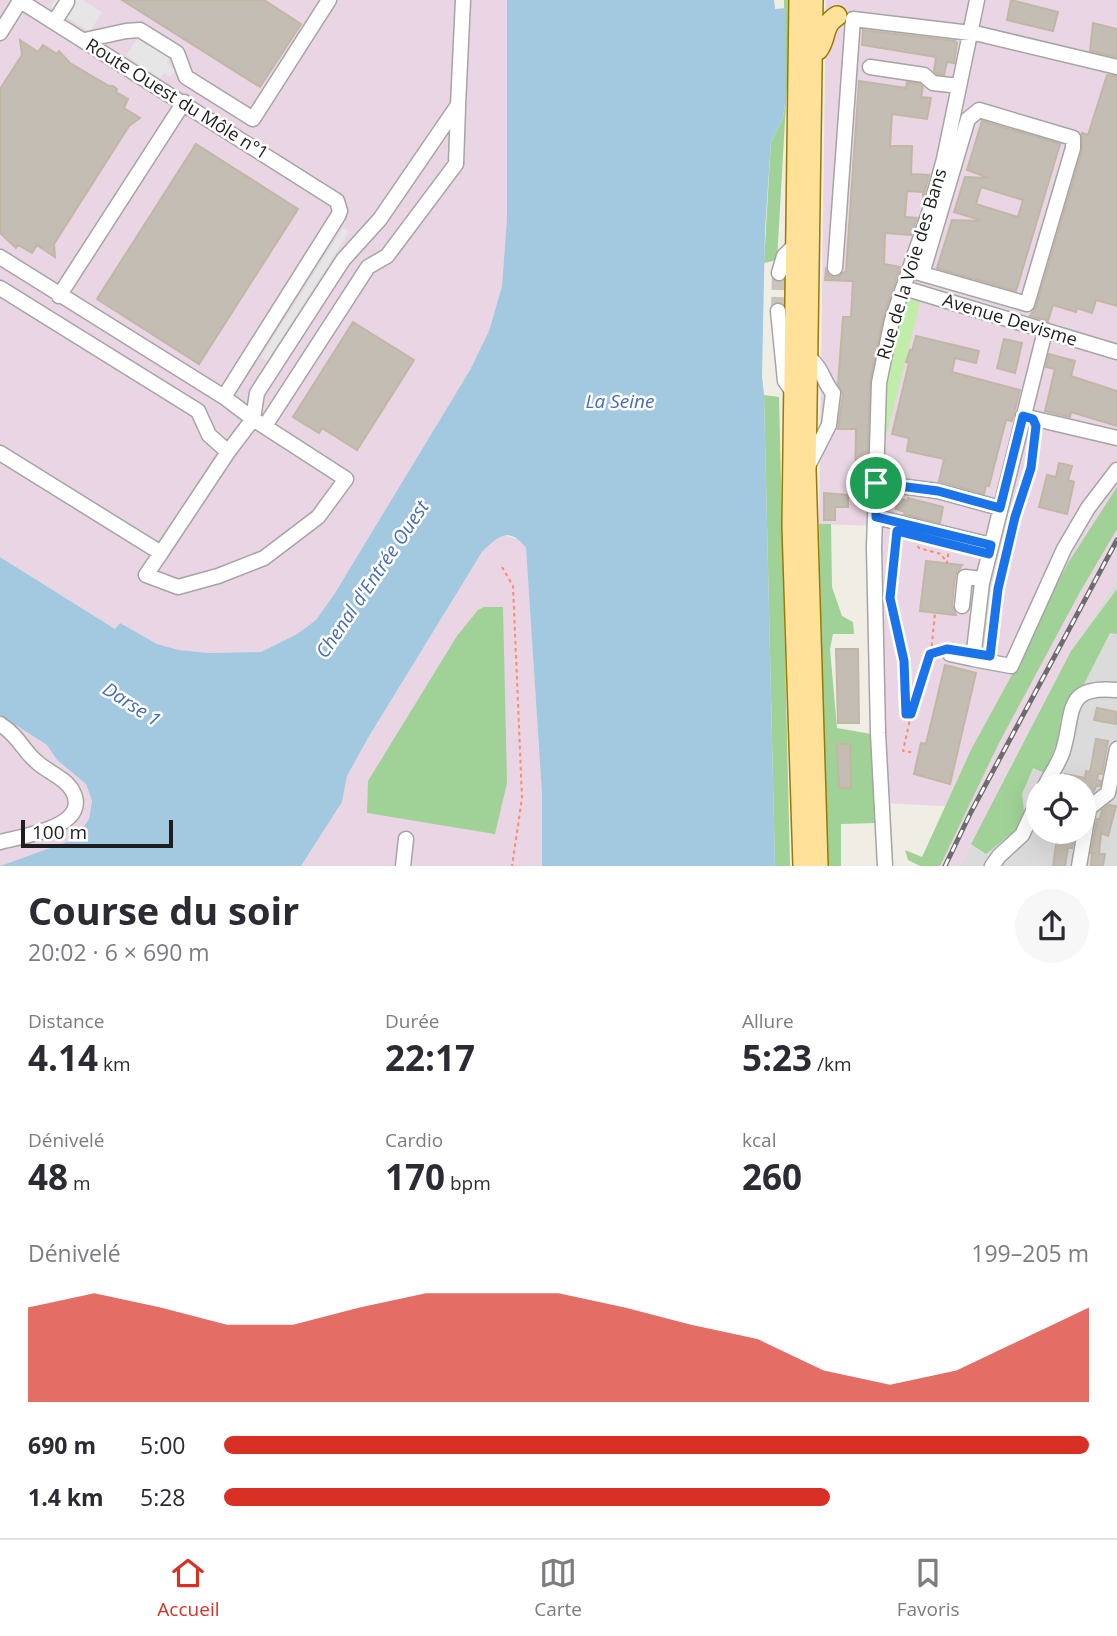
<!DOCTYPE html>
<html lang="fr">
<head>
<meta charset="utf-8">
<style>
	:root { --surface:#fff; --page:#f7f7f7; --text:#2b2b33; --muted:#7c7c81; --line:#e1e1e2; --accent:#d93025 }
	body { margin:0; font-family:"Open Sans",sans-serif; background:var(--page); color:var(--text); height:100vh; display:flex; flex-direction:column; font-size:26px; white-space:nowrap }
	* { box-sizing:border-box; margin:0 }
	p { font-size:23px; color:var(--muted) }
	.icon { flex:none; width:38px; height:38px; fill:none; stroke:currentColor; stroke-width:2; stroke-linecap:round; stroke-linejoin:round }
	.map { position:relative; height:866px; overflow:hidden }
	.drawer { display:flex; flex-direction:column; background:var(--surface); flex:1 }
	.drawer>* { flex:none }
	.buttons { position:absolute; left:1026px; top:774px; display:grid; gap:14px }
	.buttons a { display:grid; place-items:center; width:70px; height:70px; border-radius:50%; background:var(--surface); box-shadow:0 7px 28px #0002; font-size:35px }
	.scale { position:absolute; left:21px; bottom:18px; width:152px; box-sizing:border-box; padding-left:7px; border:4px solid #1e1e1e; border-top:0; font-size:19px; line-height:24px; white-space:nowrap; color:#1e1e1e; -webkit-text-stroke:5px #fff; paint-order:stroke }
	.pin { position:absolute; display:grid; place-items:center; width:60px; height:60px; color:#fff; margin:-30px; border:4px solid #fff; border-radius:50%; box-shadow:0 2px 7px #0007 }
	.round { display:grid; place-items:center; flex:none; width:74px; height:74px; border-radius:37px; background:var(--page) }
	.head { display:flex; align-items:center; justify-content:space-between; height:119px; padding:0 28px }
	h1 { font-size:38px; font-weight:700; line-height:52px }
	.stats { display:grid; grid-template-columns:repeat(3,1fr); gap:10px; height:119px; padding:7px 28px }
	.stats div { display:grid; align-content:center }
	.stats b { font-size:35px; font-weight:700 }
	.stats small { font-size:19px; font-weight:400 }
	.stats p { font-size:19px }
	.chart { height:196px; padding:14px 28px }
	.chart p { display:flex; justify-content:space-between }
	.chart svg { width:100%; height:126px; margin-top:7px; fill:var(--accent); opacity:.7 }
	ul { padding:0 28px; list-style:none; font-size:23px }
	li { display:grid; grid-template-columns:112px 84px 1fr; align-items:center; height:52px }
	li i { height:18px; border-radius:9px; background:var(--accent) }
	.tab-bar { display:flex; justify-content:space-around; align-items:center; height:98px; border-top:2px solid var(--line); background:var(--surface); font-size:19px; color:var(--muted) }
	.tab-bar a { display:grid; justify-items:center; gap:4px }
	.tab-bar .selected { color:var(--accent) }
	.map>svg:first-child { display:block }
	.residential { fill:#dcdbdb; fill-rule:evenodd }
	.industrial { fill:#e9d5e3 }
	.grass { fill:#c0eda7 }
	.forest { fill:#a0d196 }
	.parking { fill:#e6e6e6 }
	.water { fill:#a2c9e0 }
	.building { fill:#c4bdb3; stroke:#c2b6a5; stroke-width:2; fill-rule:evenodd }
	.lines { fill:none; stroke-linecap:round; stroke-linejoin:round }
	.minor-tunnel { stroke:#c6c4bc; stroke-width:14; stroke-dasharray:14 7; stroke-linecap:butt }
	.minor-casing { stroke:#a5a5a5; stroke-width:17 }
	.major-casing { stroke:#987a00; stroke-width:22 }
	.path { stroke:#ff8a65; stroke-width:2; stroke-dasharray:3.5 3.5; stroke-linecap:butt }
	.minor { stroke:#fff; stroke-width:14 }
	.major { stroke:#ffe199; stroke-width:19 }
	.rail-casing { stroke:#6c6c6c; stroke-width:5 }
	.rail { stroke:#fff; stroke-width:2.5; stroke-dasharray:8; stroke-linecap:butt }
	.route-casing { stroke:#fff; stroke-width:14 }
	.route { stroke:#1a73e8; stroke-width:9 }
	.labels { text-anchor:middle; stroke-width:5; stroke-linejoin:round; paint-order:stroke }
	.street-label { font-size:18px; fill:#1e1e1e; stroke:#fff }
	.water-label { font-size:19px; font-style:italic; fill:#456db3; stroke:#fff }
</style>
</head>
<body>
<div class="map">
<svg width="1117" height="866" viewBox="0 0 1117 866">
	<rect width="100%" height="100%" fill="#f0ede4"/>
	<path class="residential" d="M1117,579v287h-157l65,-129 46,-86zM1038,786h45v45h-45z"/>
	<path class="industrial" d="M0,0h507v218l-5,68 -13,45 -19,39 -135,223 -19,27 -19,14 -36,18 -52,1 -30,-3 -22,-6 -36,-20 -6,5 -115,-72z
		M826,0h291v579l-46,72 -46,86 -65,129h-32l28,-59 -71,-4 -6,-277 -60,-2z
		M504,535l15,5 7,8 16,246v72h-241l41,-64 5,-26 21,-38 114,-186 14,-14z
		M0,715l47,30 10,15 29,24 6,17 -3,18 -14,20 -75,27z"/>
	<path class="grass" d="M912,300l8,2 -37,147c-1,-54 8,-94 23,-146z"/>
	<path class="forest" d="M784,0h6v34l-13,226 -13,3 7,-121 12,-24 2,-15z
		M764,395l15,2 11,469h-15z
		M1117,487v42l-37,63 -81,151 -59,123h-20l-12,-6 -3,-10 17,7 50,-109 47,-86 22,-48 27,-51z
		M819,524h12l1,63 10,29 11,6 1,12h-21l-3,15 7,79 34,6 5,89 -35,1v42h-15z
		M1117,589v45l-7,-1 -26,51 -23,34 -2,19 -14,36 -12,-5 -11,26 2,17 -4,13 -9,10 -25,20 -15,-10 100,-193z
		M484,607h19l4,176 -12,51 -128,-21 1,-32 89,-145 21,-26z"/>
	<path class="parking" d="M55,0h28l19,12 -12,20 -40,-25z
		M138,37l32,21 -4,6 9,6 -4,7 -7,-4 -4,5 -34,-22z
		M343,228l6,4 -82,129 -6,-4z"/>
	<path class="water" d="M507,0h267l1,9 11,-1 -1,95 -2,15 -12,24 -6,88 -3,146 2,19 11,471h-233v-72l-16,-246c-17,-22 -28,-12 -44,4l-114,186 -21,38 -5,26 -41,64h-301l75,-27 14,-20 3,-18 -6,-17 -29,-24 -10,-15 -47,-30v-158l115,72 5,-6 37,21 22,6 30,3 52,-1 36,-18 19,-14 19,-27 135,-223 19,-39 13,-45 5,-68z"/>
	<path class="building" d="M122,0h142l37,24 -41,63z
		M1011,0l47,12 -5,19 -46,-11z
		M1093,23l24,6v28l-27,-6z
		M863,30l92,11 2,2 -3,20 -7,-1 -3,13 -7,-1 -3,-3 2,-14 -74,-12z
		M20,40l18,12 5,-7 14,9 2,-3 11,12 39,23h4l4,3 -1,3 12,7 -4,9 16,10 -11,8 -75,118 1,13 -18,-12 -5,8 -14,-8 -2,3 -16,-15v-144l22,-34z
		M1107,75l10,1v230l-21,-6 -4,13 -15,-5 -1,4 -23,-7 -5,16 -18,-5 6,-9 46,-156v-18l6,2z
		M859,81l47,7 1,-6 13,2 3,3 -2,10 10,1 -4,21 -35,-5 -2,32h22l-1,28 18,1 -6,23v-6l-16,-1 -2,26 12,1 -6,17 -26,-2 -1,31 16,3 -17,51 -13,63 -3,89 -12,11 1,-52h-18l5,-35 -5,-10 5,-67h8l2,-36 -28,-1 1,-10 3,6 6,2 11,-7z
		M982,121l78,23 -44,147 -79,-23 15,-48 27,1 1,-1 -26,-8 11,-35 24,1 -22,-8zM981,187l42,13 -5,17 -42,-13z
		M196,144l102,65 -99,155 -102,-65z
		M353,322l61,38 -57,90 -35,-22 -3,5 -26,-16z
		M916,336l63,15 -3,12 -21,-5 -3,14 68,18 -8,31 -6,-1 -17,66 -3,-1 -2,9 -45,-13 5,-22 -37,-8 2,-13 -17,-4 17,-71 -3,-1 4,-12 2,1z
		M1004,339l18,4 -7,30 -18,-5z
		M1049,354l26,7 -4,15 46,15v35l-46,-14 -1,5 -25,-6 10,-42 -9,-2z
		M1059,463l13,3 -4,14 6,2 -7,32 -28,-7 8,-32 9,2z
		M824,493l24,2v12h-13v13h-11z
		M898,498l10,3v-3l35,9 -3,16 -36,-9 1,-2 -9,-3z
		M926,561l36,4 -7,11 -3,29 4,10 -36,-4z
		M836,649h22l1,74h-21z
		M945,665l31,8 -26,111 -36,-10 7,-31 5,1z
		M1097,708l20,4 -1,12 -22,-4z
		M1096,739l12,2 -6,33 -4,-1 -1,7 4,1 -1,5h-4l-2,5 -3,3 -8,-1v-7h-20l2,-12 20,4 1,-7 4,1z
		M837,744h13l1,44h-12z
		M1109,805l7,1 -8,30 -7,-3 -2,21h6l-2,12h-12l1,-13h4h-5l6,-34h3l2,-9z
		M1058,831l17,2 -3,15h-4l-3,18h-12z"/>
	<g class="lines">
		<path class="minor-tunnel" d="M778,311l1,-38"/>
		<g class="minor-casing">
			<path id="minor" d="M19,0l318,201 3,10 -2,5 -114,181
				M55,21l12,-19
				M0,33l20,-32
				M85,40l41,-9 14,-1 37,23 9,24 67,42 76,-119
				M870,67l54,8 9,8 26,3
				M0,257l224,140 29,22 -25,33 -67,101 -161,-100
				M835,268l18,-249 126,15 138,33
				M909,270l118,34 46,-156v-10l-94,-28 -11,9 -46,155
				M779,273l5,-17 11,-11
				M0,288l198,123 11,24 19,17
				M904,288l213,64
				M59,296l125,-194
				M778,311l7,70 7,10
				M1045,331l-63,252 -9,76 38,7 53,-117 24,-41 29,-38
				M1023,416l94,22
				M265,426l103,-159 19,-11 69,-92 2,-57
				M807,468l22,-43 4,-32c-11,-13 -10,-25 -25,-36
				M876,483l62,8 62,17
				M876,517l115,28
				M161,553l-15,22 32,12 40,-11 46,-18 54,-41 28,-38 -93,-60 4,-26 86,-133 37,-41 78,-114 5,-105
				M962,606l3,-29 18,2
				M950,654l23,5
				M0,724c20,13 22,26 38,39 10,9 27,15 34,27 21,37 -50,46 -72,52
				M1045,786c6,-13 16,-25 19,-39 10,-37 1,-62 53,-57
				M403,866l3,-27
				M885,866l-7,-133 -4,-185 5,-165 13,-63 37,-107 15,-54 33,-159
				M992,866l7,-10 23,-21 16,-34
				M1079,866l10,-58 19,-15 9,-44"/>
		</g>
		<g class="major-casing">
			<path id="major" d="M799,0l-7,526 11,340
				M813,0l-7,470 12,396
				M818,50c9,-11 4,-25 19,-34"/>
		</g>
		<path class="path" d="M897,536l-7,62 13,63 3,53h5l19,-60 9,-2
			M914,540l5,8 22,6 6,9 2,-16
			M502,567l11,19 9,212 -10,68
			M991,651l7,-62 17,-72 16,-49 4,-38
			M931,653l4,-40
			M911,715l-8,36 8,1"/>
		<use href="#minor" class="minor"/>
		<use href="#major" class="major"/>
		<g class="rail-casing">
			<path id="rail" d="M945,866l26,-54 146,-272"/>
		</g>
		<use href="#rail" class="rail"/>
	</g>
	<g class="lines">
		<g class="route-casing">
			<path id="route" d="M1023,416l10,3 3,7 -5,42 -16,49 -17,72 -8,67 -43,-7 -17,5 -19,60h-5l-2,-53 -14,-63 7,-67 92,23 2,-9 -115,-28v-34l62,8 62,17z"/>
		</g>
		<use href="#route" class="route"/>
	</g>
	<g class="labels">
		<g class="street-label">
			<text transform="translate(177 99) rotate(32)" y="6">Route Ouest du Môle n°1</text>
			<text transform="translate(912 264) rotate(-73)" y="6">Rue de la Voie des Bans</text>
			<text transform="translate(1010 320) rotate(17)" y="6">Avenue Devisme</text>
		</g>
		<g class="water-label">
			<text x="620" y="408">La Seine</text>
			<text transform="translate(372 579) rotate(-56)" y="7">Chenal d'Entrée Ouest</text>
			<text transform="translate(132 704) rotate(33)" y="7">Darse 1</text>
		</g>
	</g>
</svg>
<div class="buttons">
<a><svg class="icon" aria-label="locate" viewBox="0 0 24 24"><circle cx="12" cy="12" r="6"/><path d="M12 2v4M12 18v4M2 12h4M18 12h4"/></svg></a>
</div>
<div class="scale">100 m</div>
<div class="pin" style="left:876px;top:483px;background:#1e9e55"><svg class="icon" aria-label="arrive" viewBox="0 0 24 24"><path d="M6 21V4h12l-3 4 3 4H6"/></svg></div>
</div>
<section class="drawer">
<div class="head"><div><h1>Course du soir</h1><p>20:02 · 6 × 690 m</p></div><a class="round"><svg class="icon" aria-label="share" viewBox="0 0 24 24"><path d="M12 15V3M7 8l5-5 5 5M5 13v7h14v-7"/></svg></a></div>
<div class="stats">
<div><p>Distance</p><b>4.14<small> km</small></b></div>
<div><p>Durée</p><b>22:17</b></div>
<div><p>Allure</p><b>5:23<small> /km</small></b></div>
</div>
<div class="stats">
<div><p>Dénivelé</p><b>48<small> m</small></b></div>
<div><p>Cardio</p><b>170<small> bpm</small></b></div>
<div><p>kcal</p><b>260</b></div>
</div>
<div class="chart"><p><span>Dénivelé</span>199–205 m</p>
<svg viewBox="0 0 160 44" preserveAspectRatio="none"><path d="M0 44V11L10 6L20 11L30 17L40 17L50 11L60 6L70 6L80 6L90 11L100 17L110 22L120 33L130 38L140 33L150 22L160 11V44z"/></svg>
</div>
<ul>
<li><b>690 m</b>5:00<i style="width:100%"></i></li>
<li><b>1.4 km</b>5:28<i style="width:70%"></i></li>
</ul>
</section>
<nav class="tab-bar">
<a class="selected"><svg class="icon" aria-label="home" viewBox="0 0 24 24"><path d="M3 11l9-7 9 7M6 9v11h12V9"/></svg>Accueil</a>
<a><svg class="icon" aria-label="map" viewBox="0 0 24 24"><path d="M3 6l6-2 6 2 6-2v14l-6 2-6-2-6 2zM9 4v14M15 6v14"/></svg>Carte</a>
<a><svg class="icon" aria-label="saved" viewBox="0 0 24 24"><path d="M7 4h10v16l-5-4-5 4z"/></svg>Favoris</a>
</nav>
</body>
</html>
